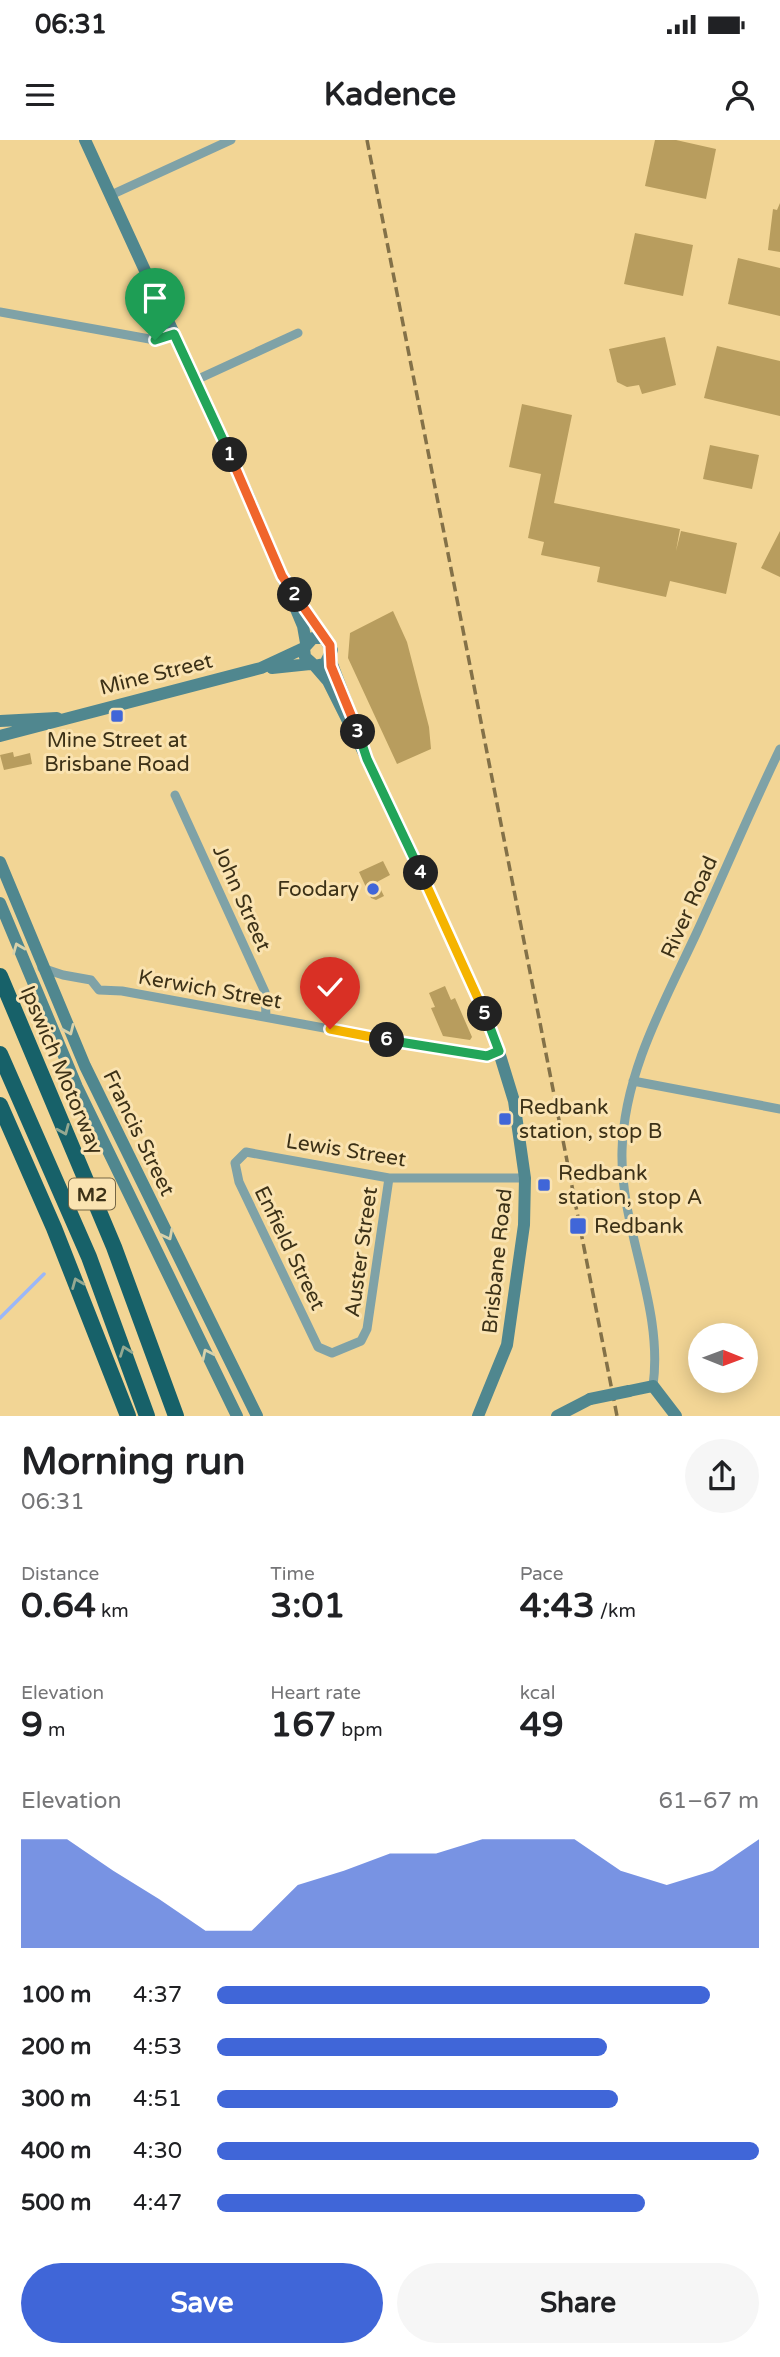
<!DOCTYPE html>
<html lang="en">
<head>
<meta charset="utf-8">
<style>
	:root { --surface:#fff; --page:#f6f6f6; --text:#202124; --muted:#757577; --accent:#4066d8 }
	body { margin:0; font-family:"Varela Round",sans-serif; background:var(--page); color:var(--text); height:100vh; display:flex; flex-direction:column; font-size:26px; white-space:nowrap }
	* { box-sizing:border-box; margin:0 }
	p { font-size:23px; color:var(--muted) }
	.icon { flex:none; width:38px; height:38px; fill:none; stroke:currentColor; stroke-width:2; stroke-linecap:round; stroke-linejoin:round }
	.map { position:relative; height:1276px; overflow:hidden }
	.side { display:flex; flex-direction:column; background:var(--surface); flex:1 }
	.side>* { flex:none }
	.needle { width:46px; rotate:91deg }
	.controls { position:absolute; left:688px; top:1183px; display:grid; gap:14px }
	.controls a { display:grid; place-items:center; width:70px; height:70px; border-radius:50%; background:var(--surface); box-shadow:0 4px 18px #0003; font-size:35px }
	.pin { position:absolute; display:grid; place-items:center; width:60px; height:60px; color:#fff; margin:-72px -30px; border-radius:50% 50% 50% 0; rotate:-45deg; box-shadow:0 0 7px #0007 }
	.pin .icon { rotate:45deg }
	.km { position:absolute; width:35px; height:35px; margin:-18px; border-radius:50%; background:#222; color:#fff; font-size:19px; line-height:35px; text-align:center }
	.round { display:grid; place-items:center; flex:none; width:74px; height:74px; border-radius:37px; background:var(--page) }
	.headline { display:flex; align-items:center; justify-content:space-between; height:119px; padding:0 21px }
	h1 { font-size:38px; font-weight:700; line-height:52px }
	.stats { display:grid; grid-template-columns:repeat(3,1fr); gap:10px; height:119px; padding:7px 21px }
	.stats div { display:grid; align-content:center }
	.stats b { font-size:35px; font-weight:700 }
	.stats small { font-size:19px; font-weight:400 }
	.stats p { font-size:19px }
	.chart { height:196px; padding:14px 21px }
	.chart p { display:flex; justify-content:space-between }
	.chart svg { width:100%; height:126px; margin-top:7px; fill:var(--accent); opacity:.7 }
	.button { display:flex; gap:14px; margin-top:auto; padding:14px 21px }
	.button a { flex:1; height:80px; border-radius:42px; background:var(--accent); color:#fff; font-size:28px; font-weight:700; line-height:80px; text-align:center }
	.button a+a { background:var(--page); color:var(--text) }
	ul { padding:0 21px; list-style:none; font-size:23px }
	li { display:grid; grid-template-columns:112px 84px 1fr; align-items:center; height:52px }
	li i { height:18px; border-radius:9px; background:var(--accent) }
	.status { display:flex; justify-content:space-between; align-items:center; height:49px; padding:0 35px; background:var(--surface); direction:ltr }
	.status svg { height:19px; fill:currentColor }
	header { display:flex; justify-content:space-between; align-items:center; height:91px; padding:0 21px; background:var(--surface); font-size:32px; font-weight:700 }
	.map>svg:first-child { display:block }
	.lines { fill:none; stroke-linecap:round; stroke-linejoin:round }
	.stream { stroke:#9bb7f9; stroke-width:3.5 }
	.building { fill:#b89d5e }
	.street { stroke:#7fa2a7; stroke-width:9 }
	.secondary { stroke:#50878f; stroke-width:12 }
	.highway { stroke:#176169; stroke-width:16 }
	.rail { stroke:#837148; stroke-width:3.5; stroke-dasharray:10 5; stroke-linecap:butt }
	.secondary-bridge { stroke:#50878f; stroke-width:12 }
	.oneway { stroke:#d8d1aa }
	.oneway2 { stroke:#94a891 }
	.split-1-casing { stroke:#fff; stroke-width:14 }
	.split-2-casing { stroke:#fff; stroke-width:14 }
	.split-3-casing { stroke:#fff; stroke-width:14 }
	.split-4-casing { stroke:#fff; stroke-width:14 }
	.split-5-casing { stroke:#fff; stroke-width:14 }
	.split-6-casing { stroke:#fff; stroke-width:14 }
	.split-7-casing { stroke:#fff; stroke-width:14 }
	.split-1 { stroke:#22a559; stroke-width:9 }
	.split-2 { stroke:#f0652b; stroke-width:9 }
	.split-3 { stroke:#f0652b; stroke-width:9 }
	.split-4 { stroke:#22a559; stroke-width:9 }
	.split-5 { stroke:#f5b400; stroke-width:9 }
	.split-6 { stroke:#22a559; stroke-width:9 }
	.split-7 { stroke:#f5b400; stroke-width:9 }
	.poi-dot { fill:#4066d8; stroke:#fae3b1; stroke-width:2.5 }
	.labels { text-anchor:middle; stroke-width:6; stroke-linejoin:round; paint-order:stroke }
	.shield { fill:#fae3b1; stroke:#756645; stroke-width:2 }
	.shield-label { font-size:19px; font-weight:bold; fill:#3c3117 }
	.street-label { font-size:21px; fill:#3c3117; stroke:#fae3b1 }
	.poi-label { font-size:21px; fill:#3c3117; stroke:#fae3b1; text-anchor:start }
</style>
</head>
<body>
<div class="status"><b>06:31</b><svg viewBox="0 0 49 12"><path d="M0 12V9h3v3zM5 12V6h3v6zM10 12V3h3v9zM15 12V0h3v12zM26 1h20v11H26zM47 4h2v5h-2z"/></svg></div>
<header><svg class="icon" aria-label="menu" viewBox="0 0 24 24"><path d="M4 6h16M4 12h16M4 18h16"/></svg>Kadence<svg class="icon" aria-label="person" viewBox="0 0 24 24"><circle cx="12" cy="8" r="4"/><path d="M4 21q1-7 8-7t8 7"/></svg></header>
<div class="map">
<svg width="780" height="1276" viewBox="0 0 780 1276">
	<rect width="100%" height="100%" fill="#f2d595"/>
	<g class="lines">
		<path class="stream" d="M0,1178l44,-44"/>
	</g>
	<path class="building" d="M655,0h21l40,9 -10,50 -61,-13z
		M780,63v49l-12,-2 5,-41 4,1z
		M635,93l58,12 -10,51 -59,-12z
		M738,118l42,10v48l-52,-12z
		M665,197l11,48 -34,9 -3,-9 -12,2 -10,-5 -8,-33z
		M717,206l63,15v55l-76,-18z
		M522,264l50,11 -18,88 126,26 -4,22 5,-20 56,12 -11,51 -56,-13 -4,16 -69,-15 3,-15 -59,-12 3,-13 -16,-4 13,-64 -32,-7z
		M710,305l49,10 -7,34 -49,-10z
		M780,391v46l-19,-9z
		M393,471l14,31 22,85 2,22 -34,15 -49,-106 2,-25z
		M13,612l1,5 16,-4 2,11 -28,6 -4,-15z
		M383,721l7,14 -13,7 7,14 -8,4 -5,-2 -12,-26z
		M445,846l6,14 4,-2 17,39 -2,3 -27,-4 -12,-28 4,-1 -6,-14z"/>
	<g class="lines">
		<path class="street" d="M111,55l120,-55
			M0,172l155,28 19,-6
			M196,240l102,-47
			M175,655l90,197 1,25
			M42,828l21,7 28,5 8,10 23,1 355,65 22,-5
			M633,941l147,28
			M389,1038l-22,151 -6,12 -29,12 -14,-6 -79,-165 -4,-19 11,-11 143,26h136
			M653,1246c11,-80 -33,-156 -31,-235 2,-79 43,-150 75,-219 28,-61 54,-123 83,-183"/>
		<path class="secondary" d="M85,0l164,357 54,129 3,17
			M297,458l35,52 -7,14 -10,2 -10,-9 -1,-9 9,-10h10
			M330,519l16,42
			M315,526l13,15 39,78 104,223 23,54 20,65 11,77 -1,47 -17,120 -29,71
			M272,528l38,-4
			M0,581l57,-3
			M0,596l261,-68 43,-20
			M0,722l85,204 172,350
			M0,763l77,184 160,329
			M629,1251l24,-5 23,30
			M557,1276l33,-17"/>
		<path class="highway" d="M0,836l114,271 62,169
			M0,914l89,203 58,159
			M0,965l54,123 74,188"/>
		<path class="rail" d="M367,0l250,1276"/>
		<path class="secondary-bridge" d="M590,1259l39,-8"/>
	</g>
	<defs><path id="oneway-chevron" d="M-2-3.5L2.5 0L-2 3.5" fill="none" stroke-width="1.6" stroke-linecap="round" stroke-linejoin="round" transform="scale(1.75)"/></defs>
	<g class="oneway">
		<use href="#oneway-chevron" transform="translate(18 808) rotate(-112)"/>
		<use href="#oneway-chevron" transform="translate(69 890) rotate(66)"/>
		<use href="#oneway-chevron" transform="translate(168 1095) rotate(63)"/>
		<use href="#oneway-chevron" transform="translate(207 1214) rotate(-116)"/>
	</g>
	<g class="oneway2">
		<use href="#oneway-chevron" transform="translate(64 990) rotate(67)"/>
		<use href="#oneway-chevron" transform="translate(77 1143) rotate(-112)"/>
		<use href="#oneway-chevron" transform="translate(125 1211) rotate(-110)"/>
	</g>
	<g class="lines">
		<g class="split-1-casing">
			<path id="split-1" d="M155,200l19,-6 56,121"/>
		</g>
		<g class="split-2-casing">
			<path id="split-2" d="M230,315l52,121 13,19"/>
		</g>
		<g class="split-3-casing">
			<path id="split-3" d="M295,455l35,50 1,21 27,66"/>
		</g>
		<g class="split-4-casing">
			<path id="split-4" d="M358,592l9,27 54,114"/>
		</g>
		<g class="split-5-casing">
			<path id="split-5" d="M421,733l64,141"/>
		</g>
		<g class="split-6-casing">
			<path id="split-6" d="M387,900l100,16 12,-5 -14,-37"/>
		</g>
		<g class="split-7-casing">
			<path id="split-7" d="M330,889l57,11"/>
		</g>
		<use href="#split-1" class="split-1"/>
		<use href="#split-2" class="split-2"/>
		<use href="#split-3" class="split-3"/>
		<use href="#split-4" class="split-4"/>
		<use href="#split-5" class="split-5"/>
		<use href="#split-6" class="split-6"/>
		<use href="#split-7" class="split-7"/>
	</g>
	<g class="poi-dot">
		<rect x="110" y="569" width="14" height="14" rx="3.5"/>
		<circle cx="373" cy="749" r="7"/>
		<rect x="498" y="972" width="14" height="14" rx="3.5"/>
		<rect x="537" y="1038" width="14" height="14" rx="3.5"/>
		<rect x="569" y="1077" width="18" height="18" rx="3.5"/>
	</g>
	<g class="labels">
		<rect class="shield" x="69" y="1038.5" width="46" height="31" rx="5"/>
		<g class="shield-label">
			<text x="92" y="1061">M2</text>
		</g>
		<g class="street-label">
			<text transform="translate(156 534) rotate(-14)" y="7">Mine Street</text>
			<text transform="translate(242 758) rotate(66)" y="7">John Street</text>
			<text transform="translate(689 767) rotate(-66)" y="7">River Road</text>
			<text transform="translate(210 849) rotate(10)" y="7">Kerwich Street</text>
			<text transform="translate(62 930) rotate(67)" y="7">Ipswich Motorway</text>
			<text transform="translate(139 993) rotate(64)" y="7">Francis Street</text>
			<text transform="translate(346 1010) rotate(9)" y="7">Lewis Street</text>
			<text transform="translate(290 1108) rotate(64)" y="7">Enfield Street</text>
			<text transform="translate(361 1112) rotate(-82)" y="7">Auster Street</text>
			<text transform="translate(497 1121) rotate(-84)" y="7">Brisbane Road</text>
		</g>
		<g class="poi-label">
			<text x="117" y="607" text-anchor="middle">Mine Street at<tspan x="117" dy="24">Brisbane Road</tspan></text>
			<text x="359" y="756" text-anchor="end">Foodary</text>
			<text x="519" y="974">Redbank<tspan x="519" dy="24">station, stop B</tspan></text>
			<text x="558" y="1040">Redbank<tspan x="558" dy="24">station, stop A</tspan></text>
			<text x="594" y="1093">Redbank</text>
		</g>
	</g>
</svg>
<div class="controls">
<a><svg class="needle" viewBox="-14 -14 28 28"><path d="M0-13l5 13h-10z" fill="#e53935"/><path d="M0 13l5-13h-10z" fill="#757577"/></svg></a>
</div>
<div class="pin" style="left:155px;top:200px;background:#1e9e55"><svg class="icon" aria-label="arrive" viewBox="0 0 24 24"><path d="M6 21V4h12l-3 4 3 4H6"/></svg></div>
<div class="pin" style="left:330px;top:889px;background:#d93025"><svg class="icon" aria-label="check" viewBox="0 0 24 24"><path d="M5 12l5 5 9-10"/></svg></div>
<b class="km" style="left:230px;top:315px">1</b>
<b class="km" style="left:295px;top:455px">2</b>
<b class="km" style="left:358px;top:592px">3</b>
<b class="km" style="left:421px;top:733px">4</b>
<b class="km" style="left:485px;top:874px">5</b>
<b class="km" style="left:387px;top:900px">6</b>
</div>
<section class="side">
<div class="headline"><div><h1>Morning run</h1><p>06:31</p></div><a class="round"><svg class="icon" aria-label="share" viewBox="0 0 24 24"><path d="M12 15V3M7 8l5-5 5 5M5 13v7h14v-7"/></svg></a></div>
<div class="stats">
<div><p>Distance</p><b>0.64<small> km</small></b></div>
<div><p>Time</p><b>3:01</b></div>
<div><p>Pace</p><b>4:43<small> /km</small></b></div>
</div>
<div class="stats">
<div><p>Elevation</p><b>9<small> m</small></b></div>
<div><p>Heart rate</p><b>167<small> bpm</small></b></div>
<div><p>kcal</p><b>49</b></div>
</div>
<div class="chart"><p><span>Elevation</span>61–67 m</p>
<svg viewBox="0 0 160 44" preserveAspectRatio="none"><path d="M0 44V6L10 6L20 17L30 27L40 38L50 38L60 22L70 17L80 11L90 11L100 6L110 6L120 6L130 17L140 22L150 17L160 6V44z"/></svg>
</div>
<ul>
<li><b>100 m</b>4:37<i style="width:91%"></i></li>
<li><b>200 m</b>4:53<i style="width:72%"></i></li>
<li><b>300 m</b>4:51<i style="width:74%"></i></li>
<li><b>400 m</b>4:30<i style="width:100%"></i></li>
<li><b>500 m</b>4:47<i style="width:79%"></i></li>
</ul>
<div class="button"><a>Save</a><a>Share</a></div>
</section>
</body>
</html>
